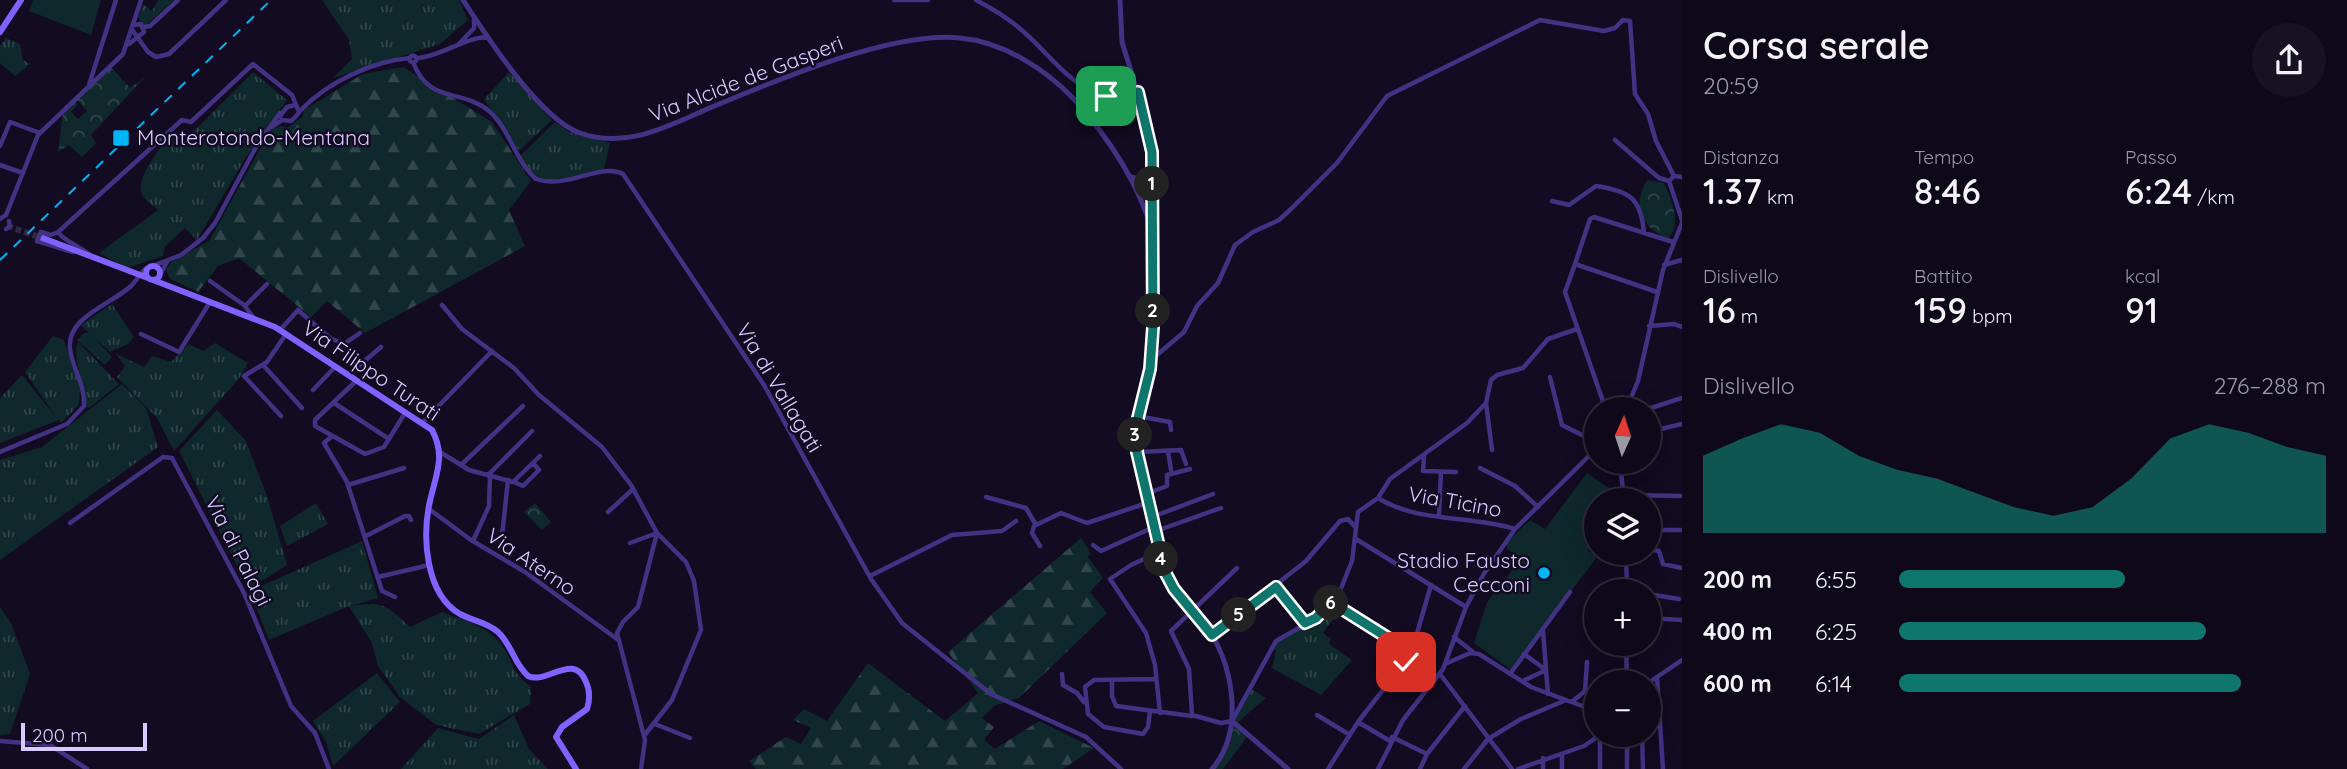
<!DOCTYPE html>
<html lang="it">
<head>
<meta charset="utf-8">
<style>
	:root { --surface:#0e0819; --page:#171122; --text:#f1f3f6; --muted:#9b9aa2; --line:#2e2938; --accent:#0f766e }
	body { margin:0; font-family:Quicksand,sans-serif; background:var(--page); color:var(--text); height:100vh; display:flex; flex-direction:column; font-size:26px; white-space:nowrap }
	* { box-sizing:border-box; margin:0 }
	p { font-size:23px; color:var(--muted) }
	.icon { flex:none; width:38px; height:38px; fill:none; stroke:currentColor; stroke-width:2; stroke-linecap:round; stroke-linejoin:round }
	.map { position:relative; flex:1; overflow:hidden }
	.panel { display:flex; flex-direction:column; background:var(--surface); width:665px }
	.panel>* { flex:none }
	.needle { width:46px; rotate:3deg }
	.controls { position:absolute; left:1584px; top:397px; display:grid; gap:14px }
	.controls a { display:grid; place-items:center; width:77px; height:77px; border-radius:50%; background:var(--surface); box-shadow:0 7px 28px #0002,0 0 0 2px var(--line); font-size:35px }
	.scale { position:absolute; left:21px; bottom:18px; width:126px; box-sizing:border-box; padding-left:7px; border:4px solid #d9cbff; border-top:0; font-size:19px; line-height:24px; white-space:nowrap; color:#d9cbff; -webkit-text-stroke:5px #120b21; paint-order:stroke }
	.pin { position:absolute; display:grid; place-items:center; width:60px; height:60px; color:#fff; margin:-30px; border-radius:14px; box-shadow:0 4px 10px #0006 }
	.km { position:absolute; width:35px; height:35px; margin:-18px; border-radius:50%; background:#222; color:#fff; font-size:19px; line-height:35px; text-align:center }
	.round { display:grid; place-items:center; flex:none; width:74px; height:74px; border-radius:37px; background:var(--page) }
	.headline { display:flex; align-items:center; justify-content:space-between; height:119px; padding:0 21px }
	h1 { font-size:38px; font-weight:600; line-height:52px }
	.stats { display:grid; grid-template-columns:repeat(3,1fr); gap:10px; height:119px; padding:7px 21px }
	.stats div { display:grid; align-content:center }
	.stats b { font-size:35px; font-weight:600 }
	.stats small { font-size:19px; font-weight:400 }
	.stats p { font-size:19px }
	.chart { height:196px; padding:14px 21px }
	.chart p { display:flex; justify-content:space-between }
	.chart svg { width:100%; height:126px; margin-top:7px; fill:var(--accent); opacity:.7 }
	ul { padding:0 21px; list-style:none; font-size:23px }
	li { display:grid; grid-template-columns:112px 84px 1fr; align-items:center; height:52px }
	li i { height:18px; border-radius:9px; background:var(--accent) }
	main { display:flex; flex:1; min-height:0 }
	.map>svg:first-child { display:block }
	.grass { fill:url(#grass-tufts) }
	.forest { fill:url(#forest-firs) }
	.park { fill:url(#park-crowns) }
	.pitch { fill:#0e282b }
	.lines { fill:none; stroke-linecap:round; stroke-linejoin:round }
	.secondary-tunnel { stroke:#302842; stroke-width:6; stroke-dasharray:6 3; stroke-linecap:butt }
	.minor { stroke:#423284; stroke-width:4.5 }
	.tertiary { stroke:#423284; stroke-width:5 }
	.secondary { stroke:#7f62ff; stroke-width:6 }
	.rail { stroke:#00b6f6; stroke-width:2; stroke-dasharray:10 9; stroke-linecap:butt }
	.minor-bridge { stroke:#423284; stroke-width:4.5 }
	.route-casing { stroke:#fff; stroke-width:14 }
	.route { stroke:#0f766e; stroke-width:9 }
	.poi-dot { fill:#00b6f6; stroke:#120b21; stroke-width:2.5 }
	.labels { text-anchor:middle; stroke-width:5; stroke-linejoin:round; paint-order:stroke }
	.street-label { font-size:21px; fill:#d9cbff; stroke:#120b21 }
	.poi-label { font-size:21px; fill:#d9cbff; stroke:#120b21; text-anchor:start }
</style>
</head>
<body>
<main>
<div class="map">
<svg width="1682" height="769" viewBox="0 0 1682 769">
	<defs>
		<pattern id="grass-tufts" width="24" height="20" patternUnits="userSpaceOnUse" patternTransform="scale(1.75)"><rect width="24" height="20" fill="#0e282b"/><path d="M3 7l-1-3M5 7V3M7 7l1-3M15 17l-1-3M17 17v-4M19 17l1-3" fill="none" stroke="#30464b"/></pattern>
		<pattern id="forest-firs" width="22" height="20" patternUnits="userSpaceOnUse" patternTransform="scale(1.75)"><rect width="22" height="20" fill="#0e282b"/><path d="M5 1l3.5 6h-7zM16 11l3.5 6h-7z" fill="#30464b"/></pattern>
		<pattern id="park-crowns" width="20" height="18" patternUnits="userSpaceOnUse" patternTransform="scale(1.75)"><rect width="20" height="18" fill="#0e282b"/><path d="M2 6a3 3 0 1 1 6 0M12 15a3 3 0 1 1 6 0" fill="none" stroke="#30464b"/></pattern>
	</defs>
	<rect width="100%" height="100%" fill="#120b21"/>
	<path class="grass" d="M322,0h137l9,20 -28,24 -107,34 19,-19 -3,-19z
		M6,38l14,6 3,16 7,4 -15,12 -15,-13v-17z
		M253,72l34,28 -41,57 -49,83 -12,-12 -20,18 -2,10 -36,12 -28,-15 59,-43c-5,-5 -14,-10 -16,-16 -7,-16 20,-49 30,-60l12,7z
		M509,72l43,48 -33,31 -35,-52z
		M555,122l14,10 41,11 -6,26c-19,4 -54,21 -71,5 -5,-5 -8,-13 -13,-18z
		M112,304l22,33 -6,7 -18,8 -16,-14 18,19 -7,8 -28,-25 7,-7h5l-8,-8z
		M53,336l11,4 16,49 -1,16 -18,18 -2,-3 -59,23v-45l22,-23 34,42 -31,-45z
		M78,342l41,42 -30,24 -3,-1c2,-23 -15,-44 -8,-65z
		M215,343l33,20 -10,17 -64,71 -17,-33 -40,-41 8,-11 -9,-12 28,13 8,-11 19,6 18,-18 14,7z
		M122,384l24,24 12,39 -158,113v-100l42,-13z
		M217,410l29,31 21,55 20,69 -38,24 -70,-138z
		M316,503l12,21 -41,22 -7,-20z
		M362,541l16,57 -28,8c33,-5 35,-2 60,21l32,-15c20,8 44,13 58,31 14,17 10,29 31,44l-1,17 -51,30 -43,-9 -36,-28 -22,-31 -6,-23 -23,-37 -80,34 -19,-49z
		M0,607l11,16 19,51 -20,60 -10,1z
		M1329,607l8,6 -14,20 8,6 -2,5 23,16 -31,35 -49,-27 4,-17 -4,-4c16,-17 39,-24 57,-40z
		M377,673l23,29 -67,64 -7,-24 -13,-21z
		M1251,689l15,9 -28,24 -4,-3z
		M514,715l15,34 19,20h-147l37,-41 41,11z"/>
	<path class="forest" d="M403,67l89,55 39,59 -22,29 16,36 -160,87 -38,-32 -16,16 -72,-59 -21,8 -20,26 -28,-13 -4,-9 5,-8 38,-21 61,-110 10,-5 8,1 14,-10 2,-7 59,-36z
		M1081,538l10,15 -3,4 15,21 -13,14 17,21 -88,85 -25,8 -12,12 12,9 -10,13 11,9 44,-28 55,27 -31,21h-307l-7,-8 37,-24 15,7 10,-16 -18,-8 11,-11 23,12 41,-58 77,58 33,-28 -30,-41z"/>
	<path class="park" d="M158,0h16l-29,26 -7,-9 5,-13 9,7z
		M111,67l19,21 16,-12 -55,59 5,8 -14,14 -13,-12 -11,7 5,-40 11,-11 4,3 -7,8 7,7 9,-8 -10,-11z
		M1647,180l17,3c8,17 18,40 4,56 -27,-12 -36,-33 -21,-59z
		M535,503l16,19 -9,8 -18,-18z
		M1234,720l13,17 -24,32h-11l15,-20z"/>
	<path class="pitch" d="M33,0h68l-10,35 -62,-24z
		M1587,473l35,24 -2,3h-24v38l-8,12 9,7 -86,113 -37,-27 13,-41 34,-43 -14,-10v-7l23,-22 15,9z"/>
	<g class="lines">
		<path class="secondary-tunnel" d="M7,226l33,11"/>
		<path class="minor" d="M894,0h34
			M976,0c17,9 35,20 49,33 33,29 61,77 112,59
			M144,27l6,-1 28,-26
			M133,31l15,21 8,5 13,-3 57,-54
			M129,44l15,-12 -3,-8 -7,1
			M459,44l15,-16v-11
			M409.5 59a3.5 3.5 0 1 1 7 0a3.5 3.5 0 1 1-7 0Z
			M417,58c24,-1 54,-24 71,-20
			M413,62c16,43 49,26 76,49 21,18 26,50 47,68 30,11 65,-17 87,-5l141,211 107,194 31,44 89,71 95,43 35,32
			M89,85l27,-85
			M280,116l7,-9 8,-2
			M272,127l10,-7 9,1c5,-4 7,-8 11,-12 26,-27 71,-48 108,-51
			M1615,140l44,38 10,3 5,-5 8,1
			M0,146l10,-24 30,11
			M0,165l23,8
			M1669,181l13,39
			M1552,201l17,4 27,-19c34,5 45,12 48,47
			M6,215l32,-80 85,-81 18,-54
			M0,219l6,-4
			M41,232l10,3 7,-3 124,-112 9,2 62,-58 39,31 7,17
			M58,232c4,8 23,15 32,23
			M37,241l36,11
			M1575,264l-10,28 41,118
			M1664,265l18,-5
			M150,267l31,-12 22,-17 12,-15 42,-78 23,-32
			M161,273l7,-13
			M210,281l34,24 10,13
			M1657,292l-82,-28 15,-45 4,-2 79,25
			M442,305l20,24 52,39 25,27 63,52 29,38 26,48 -19,74 -15,15 -6,11 28,107 -4,29
			M245,306l22,-22
			M1649,326l25,-2 8,3
			M280,330l18,-20 32,28 14,6 16,-11
			M141,334l38,18 31,-50
			M1151,360l33,-28 13,-26 21,-23 17,-38 18,-13 26,-12 12,-11 46,-46 50,-67 153,-76 64,11 11,-3 8,-8 7,1 5,73 13,20 8,27 18,35
			M263,365l39,43
			M348,375l33,-28
			M1550,377l12,48 22,11 12,11
			M356,381l-41,39v6l50,28 19,-7 21,-34
			M313,390l22,-23
			M334,403l55,36
			M1626,410l12,-29 25,-111 19,-47
			M1645,410l37,-12
			M281,416l-37,-40 23,-14 19,-28
			M1137,416l33,6 1,8
			M422,423l70,-72
			M1648,432l34,-8
			M332,436l-8,7 23,39 35,109 13,6
			M1492,450l-6,-47 5,-23 6,-5 26,-7 25,-29 29,-10
			M1168,451l3,19
			M0,452l67,-28 17,-18c1,-22 -11,-36 -14,-57 -4,-32 42,-45 61,-63 5,-5 9,-12 14,-17
			M440,452l29,18 44,12 27,-26
			M1138,452l43,-2 5,14
			M1424,456l-1,15 33,1
			M1620,462l4,38
			M462,464l61,-58
			M1480,468l35,18 23,21
			M488,475l44,-44
			M514,482l9,4 16,-16 -6,-7
			M348,485l56,-17
			M1146,494l21,-8v-11l23,-6
			M1624,495l58,1
			M986,497l40,11 10,17 25,-12 26,10 60,-20
			M1378,498l12,-19 77,-56 19,-20
			M429,509l42,31 54,32 92,67
			M608,512l25,-23
			M1439,515l2,-43
			M1152,517l61,-23
			M70,523l93,-66 9,1 72,135 47,113 24,27 14,36
			M1034,526l-2,7 8,13
			M1648,530h34
			M1156,531l65,-23
			M366,536l39,-20h4l2,4
			M502,536l6,-56
			M1356,539l110,68
			M473,541l16,-35 1,-30
			M630,543l27,-10
			M1093,545l8,6 53,-24
			M1648,549l11,2 4,13 19,4
			M1159,552l-28,13 -21,14 36,54 9,32 5,48
			M1626,553l1,39
			M1237,568l-66,63 18,38 3,46 29,8 11,-2 44,-80 42,-24 22,-26 12,-30 6,-49 20,-14c39,25 93,17 137,31
			M870,576l82,-41 50,-4 14,-10
			M378,577l47,-11
			M1276,587l29,36
			M1648,594l31,5
			M1331,602l81,51
			M1648,618l34,2
			M1212,635l94,-74 34,-40 8,-2 8,9
			M1454,637l19,15
			M1626,644l1,38
			M1524,654l22,16 2,24
			M1445,664l25,-11 9,1 52,33 65,24
			M1062,674l1,11 14,8 7,9
			M1440,674l72,95
			M1510,674l60,-82
			M1657,677l6,92
			M1112,680v16l4,10 76,10
			M1523,681l23,-11 -3,-40
			M1648,683l34,-23
			M1573,701l12,-10 2,-29
			M1150,711l-2,16 -5,7 -39,-7 -16,-13 -3,-27 9,-7 62,-1
			M1317,715l33,20
			M1358,722l32,19
			M655,724l35,14
			M1642,735l1,34
			M644,736l28,-36 29,-70 -7,-49 -8,-19 -28,-28
			M1392,737l35,17
			M0,741l50,4 37,24
			M1543,758v11
			M1328,769l30,-47 53,-68 20,-69
			M1378,769l25,-49 40,-51 23,-62 19,-35 30,-43 81,-80
			M1420,769l7,-15 38,-48
			M1464,769l24,-30 33,-20 45,-19
			M1518,769l66,-23 16,-11
			M1562,769v-15
			M1600,769v-33
			M1627,769v-34"/>
		<path class="tertiary" d="M463,0c24,37 77,119 117,133 47,17 90,-8 132,-26 63,-26 180,-76 248,-69 43,4 84,30 114,61 34,38 63,81 78,131
			M1120,0l2,42 20,65 10,54v183l-3,31 -13,46v21l29,130c10,23 32,39 45,60 25,38 33,102 2,137
			M1129,176l12,4 9,-12
			M1137,189h15l-11,-9
			M1232,721l56,48"/>
		<path class="secondary" d="M0,32l21,-32
			M40,237l108,41
			M146 273a7 7 0 1 1 14 0a7 7 0 1 1-14 0Z
			M153,280l122,47 157,103c14,26 4,44 -2,71 -8,35 -5,93 30,113 13,7 27,8 38,18 14,13 16,32 30,44 19,9 46,-25 58,6 4,8 4,19 1,27l-25,18 -6,10 20,32"/>
		<path class="rail" d="M0,260l271,-260"/>
		<path class="minor-bridge" d="M6,229l4,-3 -1,-5
			M37,241l4,-9"/>
	</g>
	<g class="lines">
		<g class="route-casing">
			<path id="route" d="M1106,96l32,-4 14,60 1,175 -3,42 -14,57 1,26 28,120 9,17 38,46 64,-48 29,36 11,-5 15,-16 81,51 -6,9"/>
		</g>
		<use href="#route" class="route"/>
	</g>
	<g class="poi-dot">
		<rect x="112" y="129" width="18" height="18" rx="3.5"/>
		<circle cx="1544" cy="573" r="7"/>
	</g>
	<g class="labels">
		<g class="street-label">
			<text transform="translate(746 79) rotate(-21)" y="7">Via Alcide de Gasperi</text>
			<text transform="translate(371 371) rotate(34)" y="7">Via Filippo Turati</text>
			<text transform="translate(779 388) rotate(59)" y="7">Via di Vallagati</text>
			<text transform="translate(1455 502) rotate(10)" y="7">Via Ticino</text>
			<text transform="translate(238 551) rotate(63)" y="7">Via di Palagi</text>
			<text transform="translate(531 562) rotate(34)" y="7">Via Aterno</text>
		</g>
		<g class="poi-label">
			<text x="137" y="145">Monterotondo-Mentana</text>
			<text x="1530" y="568" text-anchor="end">Stadio Fausto<tspan x="1530" dy="24">Cecconi</tspan></text>
		</g>
	</g>
</svg>
<div class="controls">
<a><svg class="needle" viewBox="-14 -14 28 28"><path d="M0-13l5 13h-10z" fill="#e53935"/><path d="M0 13l5-13h-10z" fill="#9b9aa2"/></svg></a>
<a><svg class="icon" aria-label="layers" viewBox="0 0 24 24"><path d="M12 4l9 5-9 5-9-5zM3 14l9 5 9-5"/></svg></a>
<a>+</a>
<a>−</a>
</div>
<div class="scale">200 m</div>
<div class="pin" style="left:1106px;top:96px;background:#1e9e55"><svg class="icon" aria-label="arrive" viewBox="0 0 24 24"><path d="M6 21V4h12l-3 4 3 4H6"/></svg></div>
<div class="pin" style="left:1406px;top:662px;background:#d93025"><svg class="icon" aria-label="check" viewBox="0 0 24 24"><path d="M5 12l5 5 9-10"/></svg></div>
<b class="km" style="left:1152px;top:184px">1</b>
<b class="km" style="left:1153px;top:311px">2</b>
<b class="km" style="left:1135px;top:435px">3</b>
<b class="km" style="left:1161px;top:559px">4</b>
<b class="km" style="left:1239px;top:615px">5</b>
<b class="km" style="left:1331px;top:603px">6</b>
</div>
<section class="panel">
<div class="headline"><div><h1>Corsa serale</h1><p>20:59</p></div><a class="round"><svg class="icon" aria-label="share" viewBox="0 0 24 24"><path d="M12 15V3M7 8l5-5 5 5M5 13v7h14v-7"/></svg></a></div>
<div class="stats">
<div><p>Distanza</p><b>1.37<small> km</small></b></div>
<div><p>Tempo</p><b>8:46</b></div>
<div><p>Passo</p><b>6:24<small> /km</small></b></div>
</div>
<div class="stats">
<div><p>Dislivello</p><b>16<small> m</small></b></div>
<div><p>Battito</p><b>159<small> bpm</small></b></div>
<div><p>kcal</p><b>91</b></div>
</div>
<div class="chart"><p><span>Dislivello</span>276–288 m</p>
<svg viewBox="0 0 160 44" preserveAspectRatio="none"><path d="M0 44V17L10 11L20 6L30 9L40 17L50 22L60 25L70 30L80 35L90 38L100 35L110 25L120 11L130 6L140 9L150 14L160 17V44z"/></svg>
</div>
<ul>
<li><b>200 m</b>6:55<i style="width:53%"></i></li>
<li><b>400 m</b>6:25<i style="width:72%"></i></li>
<li><b>600 m</b>6:14<i style="width:80%"></i></li>
</ul>
</section>
</main>
</body>
</html>
